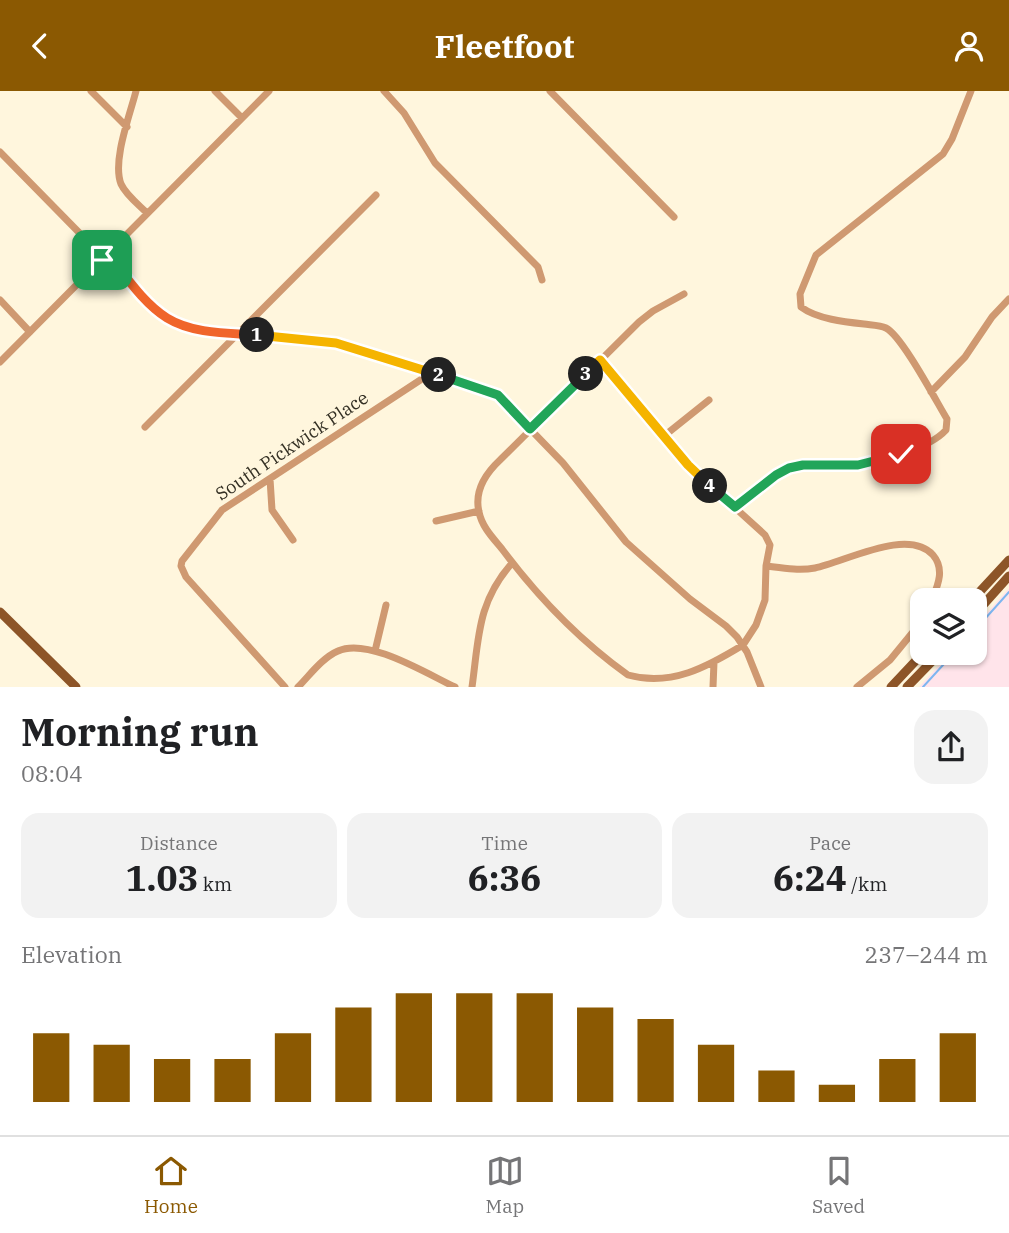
<!DOCTYPE html>
<html lang="en">
<head>
<meta charset="utf-8">
<style>
	:root { --surface:#fff; --page:#f2f2f2; --text:#202124; --muted:#757577; --line:#e0e0e0; --accent:#8b5902 }
	body { margin:0; font-family:"IBM Plex Serif",serif; background:var(--page); color:var(--text); height:100vh; display:flex; flex-direction:column; font-size:26px; white-space:nowrap }
	* { box-sizing:border-box; margin:0 }
	p { font-size:23px; color:var(--muted) }
	.icon { flex:none; width:38px; height:38px; fill:none; stroke:currentColor; stroke-width:2; stroke-linecap:round; stroke-linejoin:round }
	.map { position:relative; height:596px; overflow:hidden }
	.sheet { display:flex; flex-direction:column; background:var(--surface); flex:1 }
	.sheet>* { flex:none }
	.controls { position:absolute; left:910px; top:497px; display:grid; gap:14px }
	.controls a { display:grid; place-items:center; width:77px; height:77px; border-radius:14px; background:var(--surface); box-shadow:0 2px 5px #0004; font-size:35px }
	.pin { position:absolute; display:grid; place-items:center; width:60px; height:60px; color:#fff; margin:-30px; border-radius:14px; box-shadow:0 4px 10px #0006 }
	.km { position:absolute; width:35px; height:35px; margin:-18px; border-radius:50%; background:#222; color:#fff; font-size:19px; line-height:35px; text-align:center }
	.round { display:grid; place-items:center; flex:none; width:74px; height:74px; border-radius:21px; background:var(--page) }
	.headline { display:flex; align-items:center; justify-content:space-between; height:119px; padding:0 21px }
	h1 { font-size:38px; font-weight:700; line-height:52px }
	.figures { display:grid; grid-template-columns:repeat(3,1fr); gap:10px; height:119px; padding:7px 21px }
	.figures div { display:grid; align-content:center; border-radius:18px; background:var(--page); text-align:center }
	.figures b { font-size:35px; font-weight:700 }
	.figures small { font-size:19px; font-weight:400 }
	.figures p { font-size:19px }
	.chart { height:196px; padding:14px 21px }
	.chart p { display:flex; justify-content:space-between }
	.chart svg { width:100%; height:126px; margin-top:7px; stroke:var(--accent); stroke-width:6 }
	header { display:flex; justify-content:space-between; align-items:center; height:91px; padding:0 21px; background:var(--accent); color:#fff; font-size:32px; font-weight:700 }
	.dock { display:flex; justify-content:space-around; align-items:center; height:98px; border-top:2px solid var(--line); background:var(--surface); font-size:19px; color:var(--muted) }
	.dock a { display:grid; justify-items:center; gap:4px }
	.dock .selected { color:var(--accent) }
	.map>svg:first-child { display:block }
	.commercial { fill:#ffe4ea }
	.lines { fill:none; stroke-linecap:round; stroke-linejoin:round }
	.stream { stroke:#7db6f0; stroke-width:2 }
	.minor { stroke:#cf9971; stroke-width:7 }
	.major { stroke:#8d5528; stroke-width:9 }
	.split-1-casing { stroke:#fff; stroke-width:14 }
	.split-2-casing { stroke:#fff; stroke-width:14 }
	.split-3-casing { stroke:#fff; stroke-width:14 }
	.split-4-casing { stroke:#fff; stroke-width:14 }
	.split-5-casing { stroke:#fff; stroke-width:14 }
	.split-1 { stroke:#f0652b; stroke-width:9 }
	.split-2 { stroke:#f5b400; stroke-width:9 }
	.split-3 { stroke:#22a559; stroke-width:9 }
	.split-4 { stroke:#f5b400; stroke-width:9 }
	.split-5 { stroke:#22a559; stroke-width:9 }
	.labels { text-anchor:middle; stroke-width:6; stroke-linejoin:round; paint-order:stroke }
	.street-label { font-size:18px; fill:#343024; stroke:#fff6dd }
</style>
</head>
<body>
<header><svg class="icon" aria-label="back" viewBox="0 0 24 24"><path d="M15 5l-7 7 7 7"/></svg>Fleetfoot<svg class="icon" aria-label="person" viewBox="0 0 24 24"><circle cx="12" cy="8" r="4"/><path d="M4 21q1-7 8-7t8 7"/></svg></header>
<div class="map">
<svg width="1009" height="596" viewBox="0 0 1009 596">
	<rect width="100%" height="100%" fill="#fff6dd"/>
	<path class="commercial" d="M1009,497v99h-90l31,-34h25v-27z"/>
	<g class="lines">
		<path class="stream" d="M975,539l34,-38
			M923,596l31,-34"/>
		<path class="minor" d="M91,0l36,36
			M136,0c-6,24 -24,70 -15,93 5,11 18,21 26,29
			M215,0l27,27
			M384,0l20,22 31,50 103,104 4,13
			M550,0l124,126
			M0,61l104,106
			M108,163l44,51 25,18 42,9 117,11 161,52 66,68 63,79 64,57 36,27 11,11 10,15 14,35
			M0,209l30,32
			M600,269l88,105 77,70 5,10 -4,21 -1,34 -9,25 -13,20c-36,22 -72,42 -115,30 -49,-35 -90,-78 -126,-126 -9,-11 -20,-22 -23,-37 -5,-21 6,-38 21,-52l139,-138 14,-11 31,-17
			M0,271l269,-271
			M931,301l34,-35 27,-40 17,-18
			M145,336l231,-232
			M664,345l45,-36
			M270,388l2,31 21,30
			M735,416c17,-14 35,-33 57,-39 19,-6 39,-1 59,-3 25,-1 78,-16 95,-35l1,-11c-11,-18 -45,-83 -61,-91 -6,-3 -15,-3 -22,-4 -19,-2 -47,-5 -63,-17l-1,-13 16,-39 127,-101 9,-15 19,-48
			M436,430l43,-10
			M766,475c16,2 33,5 49,2 30,-6 93,-41 118,-13 12,14 5,30 -1,45
			M375,560l11,-46
			M285,596l-99,-110 -5,-11 1,-5 40,-51 209,-137
			M298,596c12,-12 24,-29 40,-36 30,-14 89,23 117,36
			M472,596c7,-50 5,-84 40,-124
			M713,596l1,-25
			M857,596l33,-27 32,-39"/>
		<path class="major" d="M972,509l37,-40
			M0,521l76,75
			M975,523l34,-38
			M891,596l32,-34
			M907,596l33,-34"/>
	</g>
	<g class="lines">
		<g class="split-1-casing">
			<path id="split-1" d="M102,169l6,-6c17,21 35,49 59,64 26,16 61,15 90,17"/>
		</g>
		<g class="split-2-casing">
			<path id="split-2" d="M257,244l79,8 103,32"/>
		</g>
		<g class="split-3-casing">
			<path id="split-3" d="M439,284l59,20 32,34 56,-55"/>
		</g>
		<g class="split-4-casing">
			<path id="split-4" d="M586,283l14,-14 88,105 22,21"/>
		</g>
		<g class="split-5-casing">
			<path id="split-5" d="M710,395l25,21 41,-32 13,-7 14,-3h55l43,-11"/>
		</g>
		<use href="#split-1" class="split-1"/>
		<use href="#split-2" class="split-2"/>
		<use href="#split-3" class="split-3"/>
		<use href="#split-4" class="split-4"/>
		<use href="#split-5" class="split-5"/>
	</g>
	<g class="labels">
		<g class="street-label">
			<text transform="translate(292 355) rotate(-34)" y="6">South Pickwick Place</text>
		</g>
	</g>
</svg>
<div class="controls">
<a><svg class="icon" aria-label="layers" viewBox="0 0 24 24"><path d="M12 4l9 5-9 5-9-5zM3 14l9 5 9-5"/></svg></a>
</div>
<div class="pin" style="left:102px;top:169px;background:#1e9e55"><svg class="icon" aria-label="arrive" viewBox="0 0 24 24"><path d="M6 21V4h12l-3 4 3 4H6"/></svg></div>
<div class="pin" style="left:901px;top:363px;background:#d93025"><svg class="icon" aria-label="check" viewBox="0 0 24 24"><path d="M5 12l5 5 9-10"/></svg></div>
<b class="km" style="left:257px;top:244px">1</b>
<b class="km" style="left:439px;top:284px">2</b>
<b class="km" style="left:586px;top:283px">3</b>
<b class="km" style="left:710px;top:395px">4</b>
</div>
<section class="sheet">
<div class="headline"><div><h1>Morning run</h1><p>08:04</p></div><a class="round"><svg class="icon" aria-label="share" viewBox="0 0 24 24"><path d="M12 15V3M7 8l5-5 5 5M5 13v7h14v-7"/></svg></a></div>
<div class="figures">
<div><p>Distance</p><b>1.03<small> km</small></b></div>
<div><p>Time</p><b>6:36</b></div>
<div><p>Pace</p><b>6:24<small> /km</small></b></div>
</div>
<div class="chart"><p><span>Elevation</span>237–244 m</p>
<svg viewBox="0 0 160 44" preserveAspectRatio="none"><path d="M5 44V20M15 44V24M25 44V29M35 44V29M45 44V20M55 44V11M65 44V6M75 44V6M85 44V6M95 44V11M105 44V15M115 44V24M125 44V33M135 44V38M145 44V29M155 44V20"/></svg>
</div>
</section>
<nav class="dock">
<a class="selected"><svg class="icon" aria-label="home" viewBox="0 0 24 24"><path d="M3 11l9-7 9 7M6 9v11h12V9"/></svg>Home</a>
<a><svg class="icon" aria-label="map" viewBox="0 0 24 24"><path d="M3 6l6-2 6 2 6-2v14l-6 2-6-2-6 2zM9 4v14M15 6v14"/></svg>Map</a>
<a><svg class="icon" aria-label="saved" viewBox="0 0 24 24"><path d="M7 4h10v16l-5-4-5 4z"/></svg>Saved</a>
</nav>
</body>
</html>
